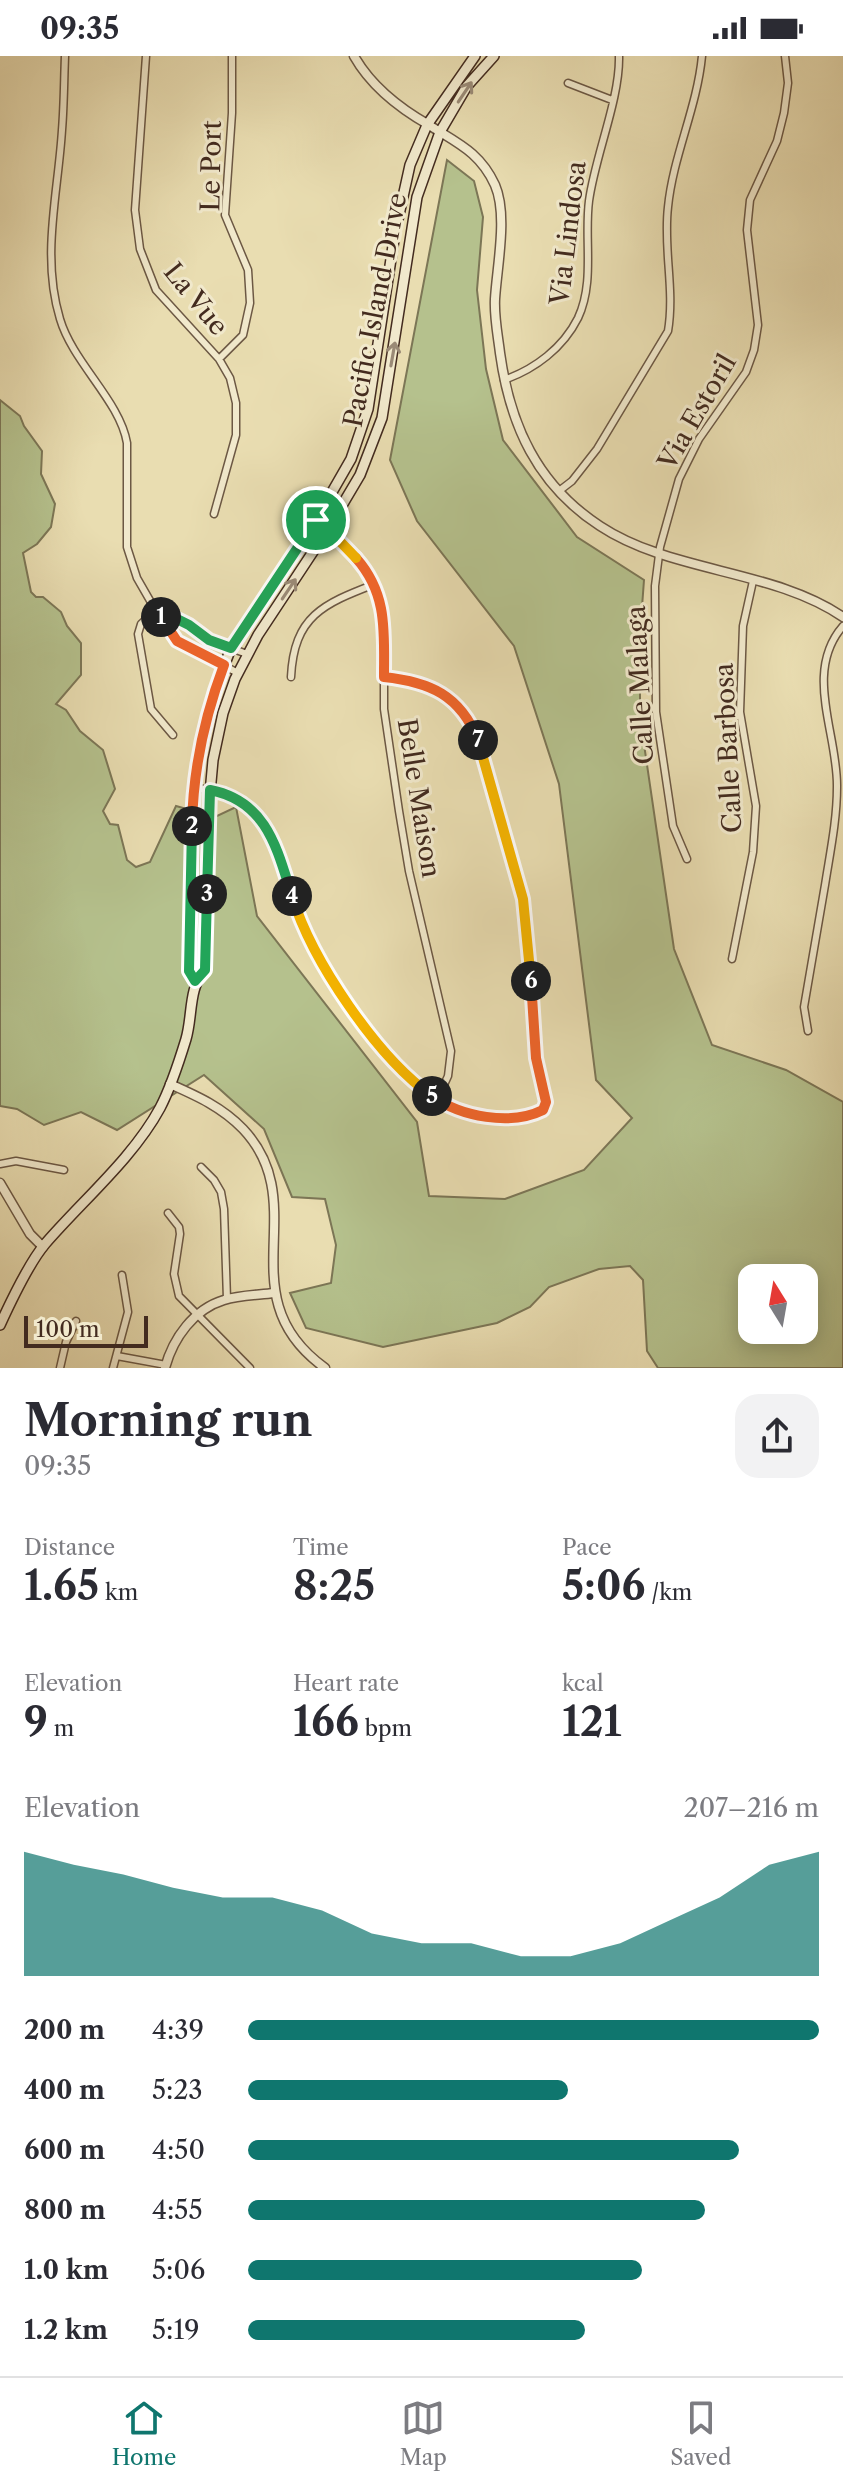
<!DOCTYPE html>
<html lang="en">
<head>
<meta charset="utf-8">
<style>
	:root { --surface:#fff; --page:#f2f2f3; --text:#2b2b33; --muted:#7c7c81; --line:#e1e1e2; --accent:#0f766e }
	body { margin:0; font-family:"Libre Caslon Text",serif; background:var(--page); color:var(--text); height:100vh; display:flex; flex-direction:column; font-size:30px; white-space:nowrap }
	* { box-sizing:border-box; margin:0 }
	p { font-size:26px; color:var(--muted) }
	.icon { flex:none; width:44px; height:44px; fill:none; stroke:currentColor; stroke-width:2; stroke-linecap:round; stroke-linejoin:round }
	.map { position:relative; height:1312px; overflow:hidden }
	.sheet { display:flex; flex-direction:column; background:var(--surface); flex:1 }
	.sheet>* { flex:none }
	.needle { width:52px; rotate:349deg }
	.controls { position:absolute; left:738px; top:1208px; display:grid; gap:16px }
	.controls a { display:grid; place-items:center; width:80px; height:80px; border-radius:16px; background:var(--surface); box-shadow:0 4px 20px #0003; font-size:40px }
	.scale { position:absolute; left:24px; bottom:20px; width:124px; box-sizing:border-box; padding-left:8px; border:4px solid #432b1f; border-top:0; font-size:22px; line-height:28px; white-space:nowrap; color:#432b1f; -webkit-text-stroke:6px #f1e9cc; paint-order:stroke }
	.pin { position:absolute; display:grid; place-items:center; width:68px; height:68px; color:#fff; margin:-34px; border:4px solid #fff; border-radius:50%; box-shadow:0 2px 8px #0007 }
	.km { position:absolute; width:40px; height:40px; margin:-20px; border-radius:50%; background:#222; color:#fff; font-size:22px; line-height:40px; text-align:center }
	.round { display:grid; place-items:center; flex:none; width:84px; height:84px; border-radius:24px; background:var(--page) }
	.headline { display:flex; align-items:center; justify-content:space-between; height:136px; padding:0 24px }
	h1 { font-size:44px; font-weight:700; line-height:60px }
	.stats { display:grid; grid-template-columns:repeat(3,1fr); gap:12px; height:136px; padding:8px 24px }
	.stats div { display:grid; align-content:center }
	.stats b { font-size:40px; font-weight:700 }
	.stats small { font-size:22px; font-weight:400 }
	.stats p { font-size:22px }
	.chart { height:224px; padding:16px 24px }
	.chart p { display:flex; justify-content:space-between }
	.chart svg { width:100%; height:144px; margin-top:8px; fill:var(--accent); opacity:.7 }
	ul { padding:0 24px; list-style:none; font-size:26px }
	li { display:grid; grid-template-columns:128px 96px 1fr; align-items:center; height:60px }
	li i { height:20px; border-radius:10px; background:var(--accent) }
	.status { display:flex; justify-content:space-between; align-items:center; height:56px; padding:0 40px; background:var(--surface); direction:ltr }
	.status svg { height:22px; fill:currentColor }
	.tab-bar { display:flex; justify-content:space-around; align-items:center; height:112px; border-top:2px solid var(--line); background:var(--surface); font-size:22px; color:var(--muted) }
	.tab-bar a { display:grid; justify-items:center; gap:4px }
	.tab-bar .on { color:var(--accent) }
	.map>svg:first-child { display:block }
	.green { fill:#b5c18d; stroke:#7c7656; stroke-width:2; fill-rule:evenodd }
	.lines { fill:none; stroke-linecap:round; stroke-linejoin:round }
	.minor-casing { stroke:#6c5844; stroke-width:9 }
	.tertiary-casing { stroke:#6c5844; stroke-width:11 }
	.secondary-casing { stroke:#432b1f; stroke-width:12 }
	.minor { stroke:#f1e9cc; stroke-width:6 }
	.tertiary { stroke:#f1e9cc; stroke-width:8 }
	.secondary { stroke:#f1e9cc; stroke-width:9 }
	.oneway { stroke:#9a8a76 }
	.split-1-casing { stroke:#fff; stroke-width:16 }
	.split-2-casing { stroke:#fff; stroke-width:16 }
	.split-3-casing { stroke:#fff; stroke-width:16 }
	.split-4-casing { stroke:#fff; stroke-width:16 }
	.split-5-casing { stroke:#fff; stroke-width:16 }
	.split-6-casing { stroke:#fff; stroke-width:16 }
	.split-7-casing { stroke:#fff; stroke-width:16 }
	.split-8-casing { stroke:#fff; stroke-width:16 }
	.split-9-casing { stroke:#fff; stroke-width:16 }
	.split-1 { stroke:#22a559; stroke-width:10 }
	.split-2 { stroke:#f0652b; stroke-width:10 }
	.split-3 { stroke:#22a559; stroke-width:10 }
	.split-4 { stroke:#22a559; stroke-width:10 }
	.split-5 { stroke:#f5b400; stroke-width:10 }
	.split-6 { stroke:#f0652b; stroke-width:10 }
	.split-7 { stroke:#f5b400; stroke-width:10 }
	.split-8 { stroke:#f0652b; stroke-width:10 }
	.split-9 { stroke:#f5b400; stroke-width:10 }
	.labels { text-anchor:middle; stroke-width:6; stroke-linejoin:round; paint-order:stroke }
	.street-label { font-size:26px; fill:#432b1f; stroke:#f1e9cc }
</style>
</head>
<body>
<div class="status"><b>09:35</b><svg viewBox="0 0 49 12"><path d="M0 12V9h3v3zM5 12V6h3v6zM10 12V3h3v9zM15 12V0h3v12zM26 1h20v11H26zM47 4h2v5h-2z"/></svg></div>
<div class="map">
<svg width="843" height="1312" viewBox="0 0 843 1312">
	<rect width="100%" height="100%" fill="#e9ddb1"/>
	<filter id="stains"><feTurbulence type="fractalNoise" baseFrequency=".0025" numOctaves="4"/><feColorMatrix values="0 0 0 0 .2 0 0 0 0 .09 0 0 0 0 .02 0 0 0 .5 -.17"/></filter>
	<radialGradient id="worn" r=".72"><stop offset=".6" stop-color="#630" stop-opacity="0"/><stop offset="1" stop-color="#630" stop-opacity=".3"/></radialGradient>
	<path class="green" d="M447,104l27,21 9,36 -6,73 9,79 17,71 74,97 67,43 -4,54v83l34,232 38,96 74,25 57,32v266h-185l-11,-17 -4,-71 -13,-14 -31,3 -50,18 -19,20 -33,16 -114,24 -77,-19 -16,-35 41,-10 5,-38 -11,-46 -33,-2 -28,-68 -60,-54 -87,55 -36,-18 -37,13 -27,-16 -17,-3v-706l20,16 4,10 18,25 -1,23 14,30 -4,23 -14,17 -14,9 8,39 5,5h7l18,15 6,14 14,17v32l-25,29 10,6 14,21 23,19 12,39 -12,22 7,13 8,1 9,35 9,7 14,-5 26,-56 39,11 21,-10 21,109 160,206 12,74 76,3 79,-29 48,-52 -36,-38 -37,-296 -45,-138 -97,-125 -27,-61zM752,1222h52v52h-52z"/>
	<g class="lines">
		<g class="minor-casing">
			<path id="minor" d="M65,0c-1,25 -1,49 -3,74 -4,64 -21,126 -2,189 13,44 60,82 67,124v104l10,31 27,47 13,16 61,32
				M146,0l-11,154 5,39 16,41 63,69 11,19 6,25v32l-22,79
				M568,27l44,17
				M219,303l24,-24 7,-32 -2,-33 -23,-55 7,-102v-57
				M504,324c31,-11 59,-32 74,-62 17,-36 6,-79 11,-117 6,-45 31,-102 30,-145
				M559,435l13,-10 25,-32 71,-118c7,-42 -5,-82 0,-124 5,-51 29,-99 34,-151
				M316,464l12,9 31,32 16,23 6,20 3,21v84l15,102 10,60 42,180 -3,25 -11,24
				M157,553l-16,15 -3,10 13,75 22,26
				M157,553l32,16 20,15 38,14
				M291,621c3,-61 32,-73 84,-93
				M193,731c30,5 54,13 73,39 21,28 22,70 38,102 24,50 85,145 133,172 17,10 39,16 59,17 16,1 32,1 47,-7l3,-8 -10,-44 -6,-97 -7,-62 -39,-142 -16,-39 -14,-16 -29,-18 -41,-7
				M687,803l-14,-33 -17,-114 -1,-126 5,-39 19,-68 20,-40 47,-67 8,-22 4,-25 -11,-95 3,-30 27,-59 7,-28 4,-30 -3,-27
				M732,903l21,-107 3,-46 -16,-94 3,-86 10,-45
				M808,975l-4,-24c7,-41 14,-81 21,-122 5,-32 12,-65 12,-98 1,-53 -34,-115 6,-161
				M0,1108l16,-3 48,9
				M201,1111l13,13 7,12 3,17 3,90
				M168,1157l11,14 1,7 -6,40 5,22 71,72
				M117,1300l49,9
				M60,1312l6,-26 10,-21
				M113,1312l15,-56 -6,-37"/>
		</g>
		<g class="tertiary-casing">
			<path id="tertiary" d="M354,0c17,30 45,52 75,69 28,18 51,27 66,60 13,30 2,81 0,114 -1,18 3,37 5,54 10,72 37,132 100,173 71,47 173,43 243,91
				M170,1028c27,12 52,23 73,45 72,76 -18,167 82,239
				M0,1127l30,51 13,13
				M165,1312c8,-30 29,-59 59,-68 15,-5 34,-5 50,-7"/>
		</g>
		<g class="secondary-casing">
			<path id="secondary" d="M195,925l-6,-10 4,-184 9,-52 11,-40 18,-47 85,-128 35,-61 17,-50 27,-176 15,-68 17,-40 48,-69
				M0,1269c11,-24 29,-62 45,-81 37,-43 88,-86 115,-136 11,-21 19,-46 26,-69 7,-24 2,-51 19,-69l3,-155 5,-55 10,-47 12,-34 23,-44 70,-106 32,-54 22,-57 35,-221 23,-65 27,-46 27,-30"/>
		</g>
		<use href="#minor" class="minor"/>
		<use href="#tertiary" class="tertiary"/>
		<use href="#secondary" class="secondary"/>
	</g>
	<defs><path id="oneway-shaft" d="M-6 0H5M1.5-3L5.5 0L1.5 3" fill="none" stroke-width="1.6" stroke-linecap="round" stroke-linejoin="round" transform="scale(2)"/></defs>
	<g class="oneway">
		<use href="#oneway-shaft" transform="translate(465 36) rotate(-56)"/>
		<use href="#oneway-shaft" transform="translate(393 298) rotate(-80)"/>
		<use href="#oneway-shaft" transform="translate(289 533) rotate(-56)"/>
	</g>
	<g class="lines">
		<g class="split-1-casing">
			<path id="split-1" d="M161,561l-4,-8 32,16 20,15 22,8 85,-128"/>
		</g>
		<g class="split-2-casing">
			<path id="split-2" d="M161,561l16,24 47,24c-20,53 -31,105 -32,161"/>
		</g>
		<g class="split-3-casing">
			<path id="split-3" d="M192,770l-3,145 6,10 10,-11 2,-76"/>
		</g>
		<g class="split-4-casing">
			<path id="split-4" d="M207,838l3,-104c57,11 67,59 82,106"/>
		</g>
		<g class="split-5-casing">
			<path id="split-5" d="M292,840c20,65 85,161 140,200"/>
		</g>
		<g class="split-6-casing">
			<path id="split-6" d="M432,1040c29,21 79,30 111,14l3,-8 -10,-44 -5,-77"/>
		</g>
		<g class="split-7-casing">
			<path id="split-7" d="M478,684l45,159 8,82"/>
		</g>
		<g class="split-8-casing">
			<path id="split-8" d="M356,502c32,36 28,74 28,119 46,5 76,18 94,63"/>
		</g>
		<g class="split-9-casing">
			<path id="split-9" d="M316,464l12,9 28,29"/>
		</g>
		<use href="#split-1" class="split-1"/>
		<use href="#split-2" class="split-2"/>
		<use href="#split-3" class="split-3"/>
		<use href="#split-4" class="split-4"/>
		<use href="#split-5" class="split-5"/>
		<use href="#split-6" class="split-6"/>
		<use href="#split-7" class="split-7"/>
		<use href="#split-8" class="split-8"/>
		<use href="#split-9" class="split-9"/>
	</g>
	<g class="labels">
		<g class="street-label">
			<text transform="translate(211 110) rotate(-89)" y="9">Le Port</text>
			<text transform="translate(568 177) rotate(-83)" y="9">Via Lindosa</text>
			<text transform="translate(196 243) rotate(51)" y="9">La Vue</text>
			<text transform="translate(375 254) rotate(-79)" y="9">Pacific Island Drive</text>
			<text transform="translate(697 356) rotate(-60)" y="9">Via Estoril</text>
			<text transform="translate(640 629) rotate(-93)" y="9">Calle Malaga</text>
			<text transform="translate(728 692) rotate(-93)" y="9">Calle Barbosa</text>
			<text transform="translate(419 742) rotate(81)" y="9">Belle Maison</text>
		</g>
	</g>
	<rect width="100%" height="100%" filter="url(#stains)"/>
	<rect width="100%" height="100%" fill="url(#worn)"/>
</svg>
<div class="controls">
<a><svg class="needle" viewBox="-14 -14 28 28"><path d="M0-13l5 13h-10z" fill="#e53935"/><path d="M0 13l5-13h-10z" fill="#7c7c81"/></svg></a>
</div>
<div class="scale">100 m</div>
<div class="pin" style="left:316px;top:464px;background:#1e9e55"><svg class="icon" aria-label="arrive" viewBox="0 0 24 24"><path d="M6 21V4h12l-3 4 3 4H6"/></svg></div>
<b class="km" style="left:161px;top:561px">1</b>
<b class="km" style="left:192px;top:770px">2</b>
<b class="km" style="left:207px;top:838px">3</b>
<b class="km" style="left:292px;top:840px">4</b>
<b class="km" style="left:432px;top:1040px">5</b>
<b class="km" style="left:531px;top:925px">6</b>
<b class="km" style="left:478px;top:684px">7</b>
</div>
<section class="sheet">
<div class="headline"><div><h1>Morning run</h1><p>09:35</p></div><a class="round"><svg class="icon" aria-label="share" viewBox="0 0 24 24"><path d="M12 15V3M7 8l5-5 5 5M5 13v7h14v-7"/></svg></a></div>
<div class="stats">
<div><p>Distance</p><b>1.65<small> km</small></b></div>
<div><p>Time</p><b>8:25</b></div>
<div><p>Pace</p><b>5:06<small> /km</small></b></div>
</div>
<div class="stats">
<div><p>Elevation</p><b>9<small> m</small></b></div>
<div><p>Heart rate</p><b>166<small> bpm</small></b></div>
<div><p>kcal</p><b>121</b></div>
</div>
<div class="chart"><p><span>Elevation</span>207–216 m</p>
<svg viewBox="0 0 160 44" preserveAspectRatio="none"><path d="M0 44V6L10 10L20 13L30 17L40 20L50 20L60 24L70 31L80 34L90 34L100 38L110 38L120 34L130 27L140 20L150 10L160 6V44z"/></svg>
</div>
<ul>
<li><b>200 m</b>4:39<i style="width:100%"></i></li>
<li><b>400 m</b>5:23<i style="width:56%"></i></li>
<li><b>600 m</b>4:50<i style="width:86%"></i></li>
<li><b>800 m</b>4:55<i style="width:80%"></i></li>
<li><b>1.0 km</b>5:06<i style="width:69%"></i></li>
<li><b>1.2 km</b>5:19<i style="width:59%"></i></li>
</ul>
</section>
<nav class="tab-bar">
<a class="on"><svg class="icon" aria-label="home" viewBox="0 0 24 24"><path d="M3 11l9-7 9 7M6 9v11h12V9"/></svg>Home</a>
<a><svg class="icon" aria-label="map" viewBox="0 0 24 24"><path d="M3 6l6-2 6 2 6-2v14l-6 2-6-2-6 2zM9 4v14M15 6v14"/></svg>Map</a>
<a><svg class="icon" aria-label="saved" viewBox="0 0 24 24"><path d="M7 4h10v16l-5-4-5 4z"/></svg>Saved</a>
</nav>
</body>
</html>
